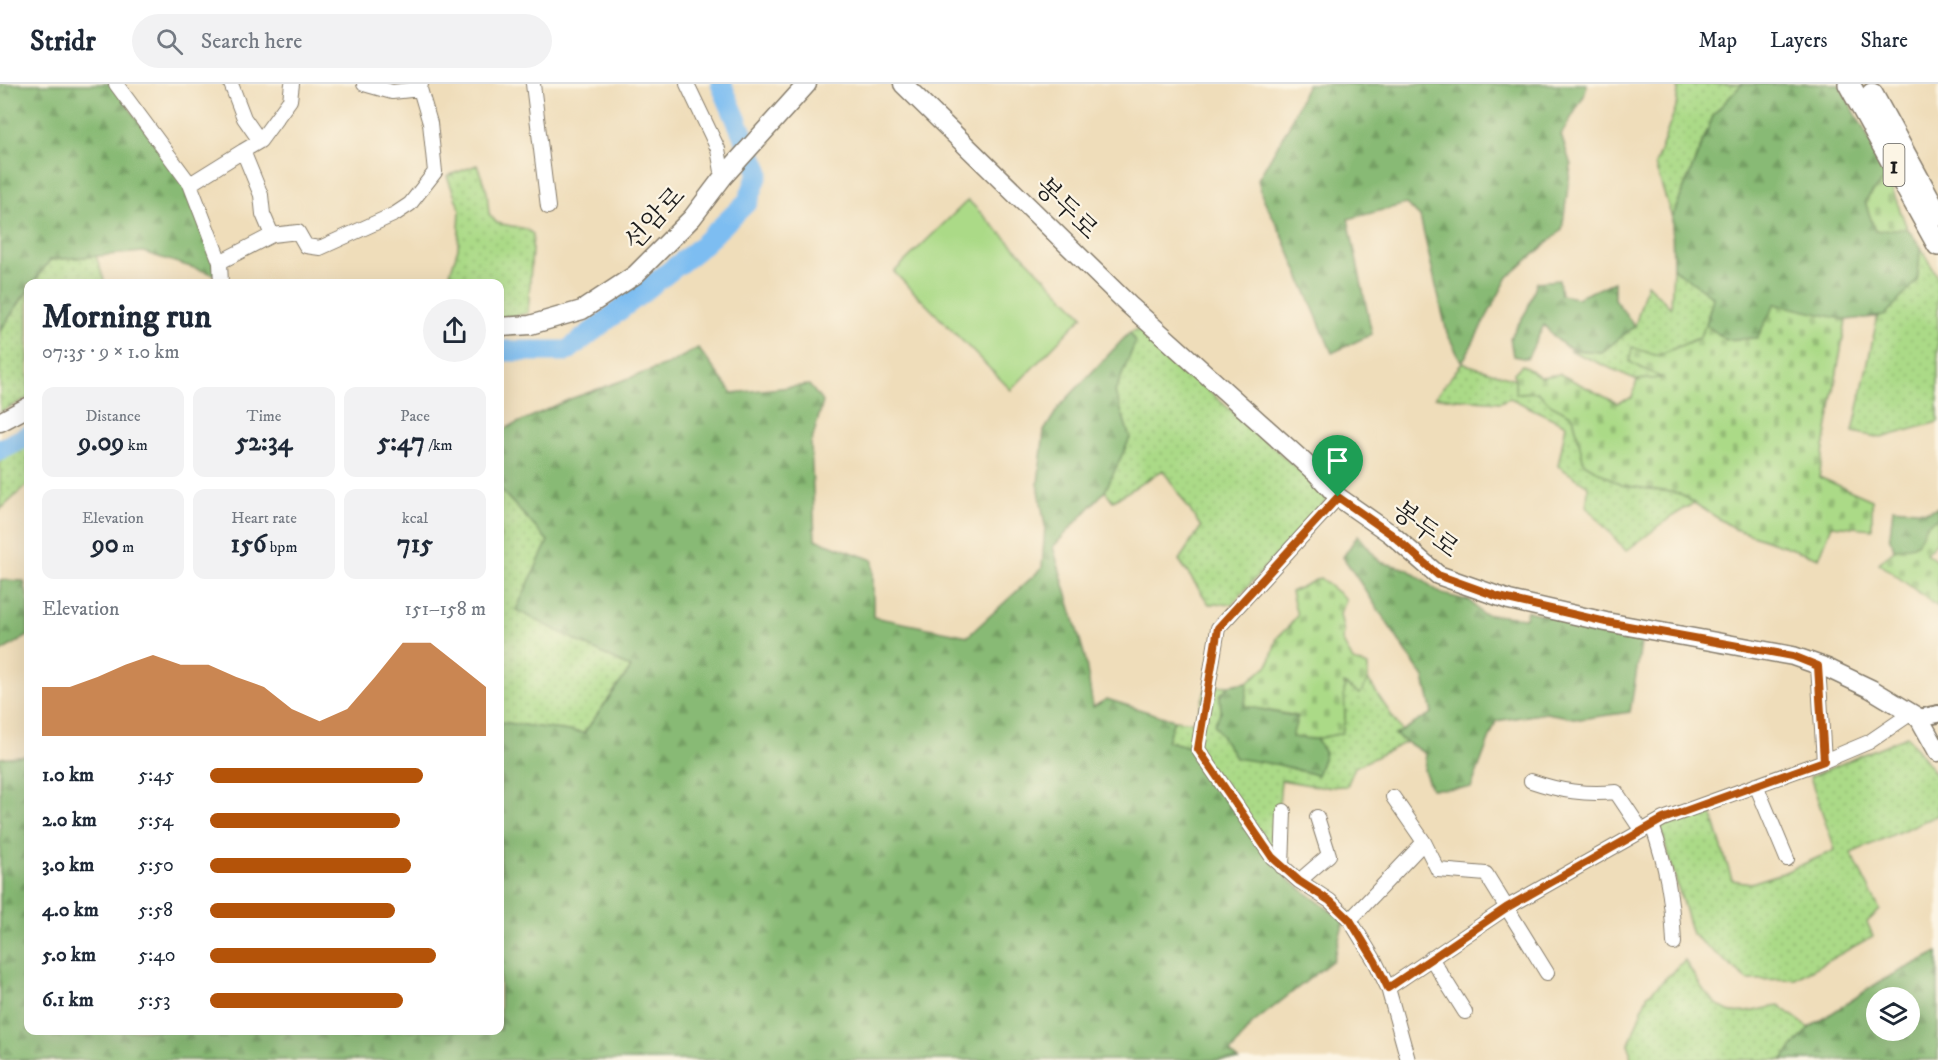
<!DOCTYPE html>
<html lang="en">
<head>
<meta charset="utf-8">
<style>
	:root { --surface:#fff; --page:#f2f2f3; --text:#1f2937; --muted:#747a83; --line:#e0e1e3; --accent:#b45309 }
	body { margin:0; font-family:"IM FELL DW Pica","Noto Serif KR",serif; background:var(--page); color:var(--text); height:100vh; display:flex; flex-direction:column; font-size:22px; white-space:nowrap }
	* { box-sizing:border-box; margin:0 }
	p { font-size:20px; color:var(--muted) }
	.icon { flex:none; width:33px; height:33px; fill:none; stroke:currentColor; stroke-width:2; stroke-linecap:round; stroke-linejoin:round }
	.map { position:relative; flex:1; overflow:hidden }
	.drawer { position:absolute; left:24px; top:195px; width:480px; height:756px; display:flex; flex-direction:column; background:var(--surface); border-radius:12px; box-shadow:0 6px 24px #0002 }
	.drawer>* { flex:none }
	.tools { position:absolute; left:1866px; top:903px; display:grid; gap:12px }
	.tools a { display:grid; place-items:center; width:54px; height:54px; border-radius:50%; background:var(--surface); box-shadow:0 6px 24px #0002; font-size:30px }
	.pin { position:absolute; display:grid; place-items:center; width:51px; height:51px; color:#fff; margin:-62px -26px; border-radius:50% 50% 50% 0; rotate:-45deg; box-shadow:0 0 6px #0007 }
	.pin .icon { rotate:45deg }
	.round { display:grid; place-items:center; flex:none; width:63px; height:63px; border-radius:32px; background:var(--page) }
	.headline { display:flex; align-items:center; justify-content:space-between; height:102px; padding:0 18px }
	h1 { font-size:33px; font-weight:700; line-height:45px }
	.metrics { display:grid; grid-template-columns:repeat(3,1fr); gap:9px; height:102px; padding:6px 18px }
	.metrics div { display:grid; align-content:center; border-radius:12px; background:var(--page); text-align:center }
	.metrics b { font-size:26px; font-weight:700 }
	.metrics small { font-size:16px; font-weight:400 }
	.metrics p { font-size:16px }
	.chart { height:168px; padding:12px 18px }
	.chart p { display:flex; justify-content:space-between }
	.chart svg { width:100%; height:108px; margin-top:6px; fill:var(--accent); opacity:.7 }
	ul { padding:0 18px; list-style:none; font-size:20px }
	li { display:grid; grid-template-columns:96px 72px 1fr; align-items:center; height:45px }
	li i { height:15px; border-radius:8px; background:var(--accent) }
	header { display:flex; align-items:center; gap:36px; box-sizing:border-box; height:84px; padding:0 30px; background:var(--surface); border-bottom:2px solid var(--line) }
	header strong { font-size:28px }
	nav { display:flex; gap:33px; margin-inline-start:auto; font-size:21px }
	.search { width:420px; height:54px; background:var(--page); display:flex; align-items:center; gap:15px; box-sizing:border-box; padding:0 21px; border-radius:33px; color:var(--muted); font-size:22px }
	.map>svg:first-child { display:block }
	.grass { fill:url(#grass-dots); stroke:#647b52; stroke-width:1.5 }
	.forest { fill:url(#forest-firs); stroke:#526b48; stroke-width:1.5; fill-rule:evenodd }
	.cemetery { fill:url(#cemetery-stones); stroke:#647b52; stroke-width:1.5 }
	.pitch { fill:#abda87; stroke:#647b52; stroke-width:1.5 }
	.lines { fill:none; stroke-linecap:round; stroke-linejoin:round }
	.river { stroke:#7dbdf1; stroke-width:21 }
	.minor-casing { stroke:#867c6b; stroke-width:16 }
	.tertiary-casing { stroke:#867c6b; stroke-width:20 }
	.secondary-casing { stroke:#867c6b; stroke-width:21 }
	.primary-casing { stroke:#867c6b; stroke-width:24 }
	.minor { stroke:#fff; stroke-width:14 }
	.tertiary { stroke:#fff; stroke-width:16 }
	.secondary { stroke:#fff; stroke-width:18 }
	.primary { stroke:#fff; stroke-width:21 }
	.route-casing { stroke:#fff; stroke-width:12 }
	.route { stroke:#b45309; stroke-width:8 }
	.labels { text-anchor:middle; stroke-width:4.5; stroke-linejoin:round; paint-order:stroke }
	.shield { fill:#fcf5e5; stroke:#5f5d58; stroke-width:1.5 }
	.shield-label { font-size:24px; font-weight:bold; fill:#1c1c1c }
	.street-label { font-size:26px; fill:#1c1c1c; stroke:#fcf5e5 }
</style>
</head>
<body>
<header>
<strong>Stridr</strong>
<div class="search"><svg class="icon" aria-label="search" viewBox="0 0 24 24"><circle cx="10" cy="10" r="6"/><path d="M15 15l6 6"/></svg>Search here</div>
<nav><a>Map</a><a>Layers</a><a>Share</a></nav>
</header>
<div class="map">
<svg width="1938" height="976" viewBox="0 0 1938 976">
	<defs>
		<pattern id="grass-dots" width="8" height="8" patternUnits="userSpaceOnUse" patternTransform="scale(1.5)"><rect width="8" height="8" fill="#abda87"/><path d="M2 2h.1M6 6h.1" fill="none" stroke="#93ba74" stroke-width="1.8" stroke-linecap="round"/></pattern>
		<pattern id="forest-firs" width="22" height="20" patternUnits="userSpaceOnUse" patternTransform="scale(1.5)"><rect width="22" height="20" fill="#88ba74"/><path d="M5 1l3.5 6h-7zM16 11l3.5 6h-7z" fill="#759f64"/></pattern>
		<pattern id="cemetery-stones" width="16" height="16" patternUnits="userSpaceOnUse" patternTransform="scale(1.5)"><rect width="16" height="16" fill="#abda87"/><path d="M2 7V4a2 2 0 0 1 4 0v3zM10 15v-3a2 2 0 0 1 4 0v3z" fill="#93ba74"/></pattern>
	</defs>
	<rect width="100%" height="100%" fill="#fcf5e5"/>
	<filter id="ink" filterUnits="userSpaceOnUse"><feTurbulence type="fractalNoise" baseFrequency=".0167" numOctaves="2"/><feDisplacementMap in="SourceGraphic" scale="12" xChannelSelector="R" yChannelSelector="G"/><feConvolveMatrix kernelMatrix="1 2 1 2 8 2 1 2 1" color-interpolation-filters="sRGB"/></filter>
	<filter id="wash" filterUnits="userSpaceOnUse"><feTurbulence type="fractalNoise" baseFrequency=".008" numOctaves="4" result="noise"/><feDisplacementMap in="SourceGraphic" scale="24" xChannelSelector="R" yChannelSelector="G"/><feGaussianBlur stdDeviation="1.35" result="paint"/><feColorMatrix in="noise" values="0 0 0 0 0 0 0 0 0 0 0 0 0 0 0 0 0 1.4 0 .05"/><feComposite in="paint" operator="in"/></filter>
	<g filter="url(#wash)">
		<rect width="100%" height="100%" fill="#efddba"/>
		<path class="grass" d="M1679,0h63l-28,30 -42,104 -17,-53 21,-58z
			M477,81l10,27 2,22 8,9 29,6 7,5 -5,79 -28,6v-35l-53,-1 11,-35 2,-38 -13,-34z
			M1921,163l17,31v144l-57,16 -28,-6 25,-117 39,-34z
			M96,172l9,27 -72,1 17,-24z
			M1673,184l40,29 -7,28 -7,13 -43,18 -24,-8 31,30 -26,2 -68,-30 33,2 33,-26 12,-42 24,24z
			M28,206v108l-28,14v-81z
			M1139,245l190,168 -97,107h-23l-30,-44 22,-33 -38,-57 -50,31 -8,-10 25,-53 -15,-46 20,-49 -5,-11z
			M1462,279l53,16 1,14 22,-1 12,12 23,12 11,47 37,22 57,8 16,10 -23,14 -45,34 -39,-44 1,-21 -30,-20 8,-41 -56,-27 -10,4 -65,-5z
			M28,360v40l-28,26v-51z
			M500,405l48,52 -31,69 114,58 -47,65 -84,-11z
			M1368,596l34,51 -7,4 12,7 -52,25 -8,19 -26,1 -40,-7 -6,74 -50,-53 -31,-53 -27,-7 7,-21 21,2 11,-34 23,-3 -9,11 1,16 59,53 37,10 8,-22 -9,-14 26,-6 3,-15 -2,-35 17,11z
			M1907,652l31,41v38l-87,38 29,57 -13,12 6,14 -78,43 -47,1 -56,-46 -32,-107 50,-18 22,71 19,3 32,-10 52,-23 -25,-73z
			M1685,876c11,19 22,41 43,51 12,5 39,-3 51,-6l30,23 -27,32h-151l-2,-16 18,-48z"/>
		<path class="forest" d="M0,0h112l72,100 26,65 6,26 -73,-23 -93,8 -17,23 -5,1v6l-28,41z
			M1307,0h280l-3,12 -23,39 10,30 -9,65 -54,47 -46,86 -15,-30 -27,-116 -14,-13 -58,15 24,115 -40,19 -50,-118 -20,-39 -4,-17 30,-51z
			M1742,0h97l32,58 16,34 -22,25 10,30 32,-3 14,19 -4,34 -33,35 -38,4 -71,-16 -18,34 -31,2 -20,-15 7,-28 -40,-29 -1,-50 42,-104z
			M1559,196l2,15 16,3 37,-16v17l21,27 -33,26c-32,-2 -37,-1 -58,-27l-17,34 -14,-3 -3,-18 17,-28 10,-28z
			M1130,248l5,11 -20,49 15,46 -25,53 -52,56 32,110 8,50 14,-8 67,21 -7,21 27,7 31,53 50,53 13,25 56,42 -11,39 -81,64 -22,29 8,7h-1238v-302l28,-3v275h472v-308l84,11 47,-65 -115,-58 32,-69 -48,-52v-58l70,-32 99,-35 29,-16 34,45 77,-8 14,17 -12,42 4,95 58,21v57l95,19 74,-68 3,-42 -7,-42 6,-53 15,-24z
			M1938,423v11l-11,6 -10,21 -23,5 -4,-15 3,-27 35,3z
			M1358,451l22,27 27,7 35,25 28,7 12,13 43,4 2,-7 115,27 -12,74 -50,7 -34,-6 -50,8 -25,67 -40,1 -7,-19 2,-16 -31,-19 37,-22 -8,-35 -81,-121z
			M0,496l24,1 4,17v38l-28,16z
			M1248,598l-3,24 53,11 -6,20 24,2 9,14 -8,22 -37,-10 -45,-7 -21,-34 7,-12 -1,-16 9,-11z
			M1938,868v108h-156l27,-32 72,-47zM1876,914h34v32h-34z"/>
		<path class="cemetery" d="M1887,92l20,52 -32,3 -10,-30z
			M1775,220l71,16 -27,157 53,23v29l-40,-4 -13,33 -84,-29 -57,-36 -57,-8 -37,-22 -11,-47 -23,-12 -12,-12 -22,1 -2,-20 8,-8 19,12 19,-3 57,29 15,-5 5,-18 25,-2 -32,-16 2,-15 25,9 42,-18 7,-13 20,15 31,-2z
			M1938,434v23l-12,12 12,9v45l-59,-44 15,-13 23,-6 10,-20z
			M1320,494l26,21 -6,15 4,18 -2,8 11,21 15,5v14l-8,14 -16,-10 1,34 -3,15 -26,6 -24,-2 6,-21 -53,-10 3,-24 21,-18 8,-26 13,-13 7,-10 -6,-23z"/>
		<path class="pitch" d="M968,116l115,116 -72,74 -117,-118z"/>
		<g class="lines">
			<path class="river" d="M500,267h67l130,-101 51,-49 11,-29 -38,-88
				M0,366l28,-14"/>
		</g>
	</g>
	<g filter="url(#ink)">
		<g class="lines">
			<g class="minor-casing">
				<path id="minor" d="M116,0l74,100 30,78
					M231,0l13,34 16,23 30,-41 2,-16
					M364,0l28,8 28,-3 1,-5
					M533,0l15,123
					M687,0l31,65 5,28
					M190,100l53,-33
					M272,151l26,-3 8,14 14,2 75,-34 15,-10 25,-32 -5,-49 -10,-34
					M221,200l-1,-22 52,-27 -9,-21 -2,-19 -18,-44 17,-10
					M1338,413l-120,131 -20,121 74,108 27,24 31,20 20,19 25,41 13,27 20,72
					M1818,582l6,95
					M1531,697c29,10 54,14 85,11l26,39
					M1756,701l31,74
					M1652,741c15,43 20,72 22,118
					M1424,758l14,28 48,4 61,99
					M1282,783l2,-56
					M1299,797l30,-26 -12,-38
					M1350,836l74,-78 -31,-45
					M1431,874l34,54
					M1388,904l118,-80 157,-89 161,-58 45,-19 41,-28"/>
			</g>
			<g class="tertiary-casing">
				<path id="tertiary" d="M1919,634l19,-4"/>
			</g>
			<g class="secondary-casing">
				<path id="secondary" d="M903,0l226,221 187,168 22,24 53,37 47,41 71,25 97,22 187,34 34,12 44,21 48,29 19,34
					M500,243l30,-2 52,-15 53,-35 57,-57 31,-41 84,-93
					M0,338l28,-15"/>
			</g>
			<g class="primary-casing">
				<path id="primary" d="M1849,0l89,161
					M1872,10l66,121"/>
			</g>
			<use href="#minor" class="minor"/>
			<use href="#tertiary" class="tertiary"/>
			<use href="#secondary" class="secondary"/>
			<use href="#primary" class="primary"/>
		</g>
	</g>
	<g class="lines" filter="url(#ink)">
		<g class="route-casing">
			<path id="route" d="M1338,413l53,37 47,41 61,22 107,25 187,34 25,10 6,95 -161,58 -157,89 -118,80 -13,-27 -25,-41 -20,-19 -31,-20 -27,-24 -74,-108 20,-121z"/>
		</g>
		<use href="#route" class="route"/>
	</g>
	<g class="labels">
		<rect class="shield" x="1883.5" y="60" width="21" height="42" rx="4.5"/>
		<g class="shield-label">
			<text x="1894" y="89">1</text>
		</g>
		<g class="street-label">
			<text transform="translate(1067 124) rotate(44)" y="9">봉두로</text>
			<text transform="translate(654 134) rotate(-47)" y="9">선암로</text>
			<text transform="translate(1426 445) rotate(37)" y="9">봉두로</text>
		</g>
	</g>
</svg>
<div class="tools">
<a><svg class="icon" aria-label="layers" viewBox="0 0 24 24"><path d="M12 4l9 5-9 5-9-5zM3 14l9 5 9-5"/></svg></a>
</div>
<div class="pin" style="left:1338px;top:413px;background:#1e9e55"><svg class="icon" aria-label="arrive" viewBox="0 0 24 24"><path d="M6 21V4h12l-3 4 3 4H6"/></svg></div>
<section class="drawer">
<div class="headline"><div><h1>Morning run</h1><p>07:35 · 9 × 1.0 km</p></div><a class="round"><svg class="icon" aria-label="share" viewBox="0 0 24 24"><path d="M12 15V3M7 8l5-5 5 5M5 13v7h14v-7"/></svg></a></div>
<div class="metrics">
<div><p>Distance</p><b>9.09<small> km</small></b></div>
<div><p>Time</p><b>52:34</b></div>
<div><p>Pace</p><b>5:47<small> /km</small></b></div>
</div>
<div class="metrics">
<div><p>Elevation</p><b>90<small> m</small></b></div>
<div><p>Heart rate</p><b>156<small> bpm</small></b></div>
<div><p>kcal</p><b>715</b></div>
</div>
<div class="chart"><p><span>Elevation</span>151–158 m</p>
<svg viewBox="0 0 160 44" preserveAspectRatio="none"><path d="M0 44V24L10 24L20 20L30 15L40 11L50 15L60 15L70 20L80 24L90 33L100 38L110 33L120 20L130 6L140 6L150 15L160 24V44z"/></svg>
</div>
<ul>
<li><b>1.0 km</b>5:45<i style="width:77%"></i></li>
<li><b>2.0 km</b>5:54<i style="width:69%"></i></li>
<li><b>3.0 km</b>5:50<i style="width:73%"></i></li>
<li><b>4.0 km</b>5:58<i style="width:67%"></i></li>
<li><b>5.0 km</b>5:40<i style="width:82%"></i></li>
<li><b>6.1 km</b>5:53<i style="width:70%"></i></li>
</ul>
</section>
</div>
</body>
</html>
